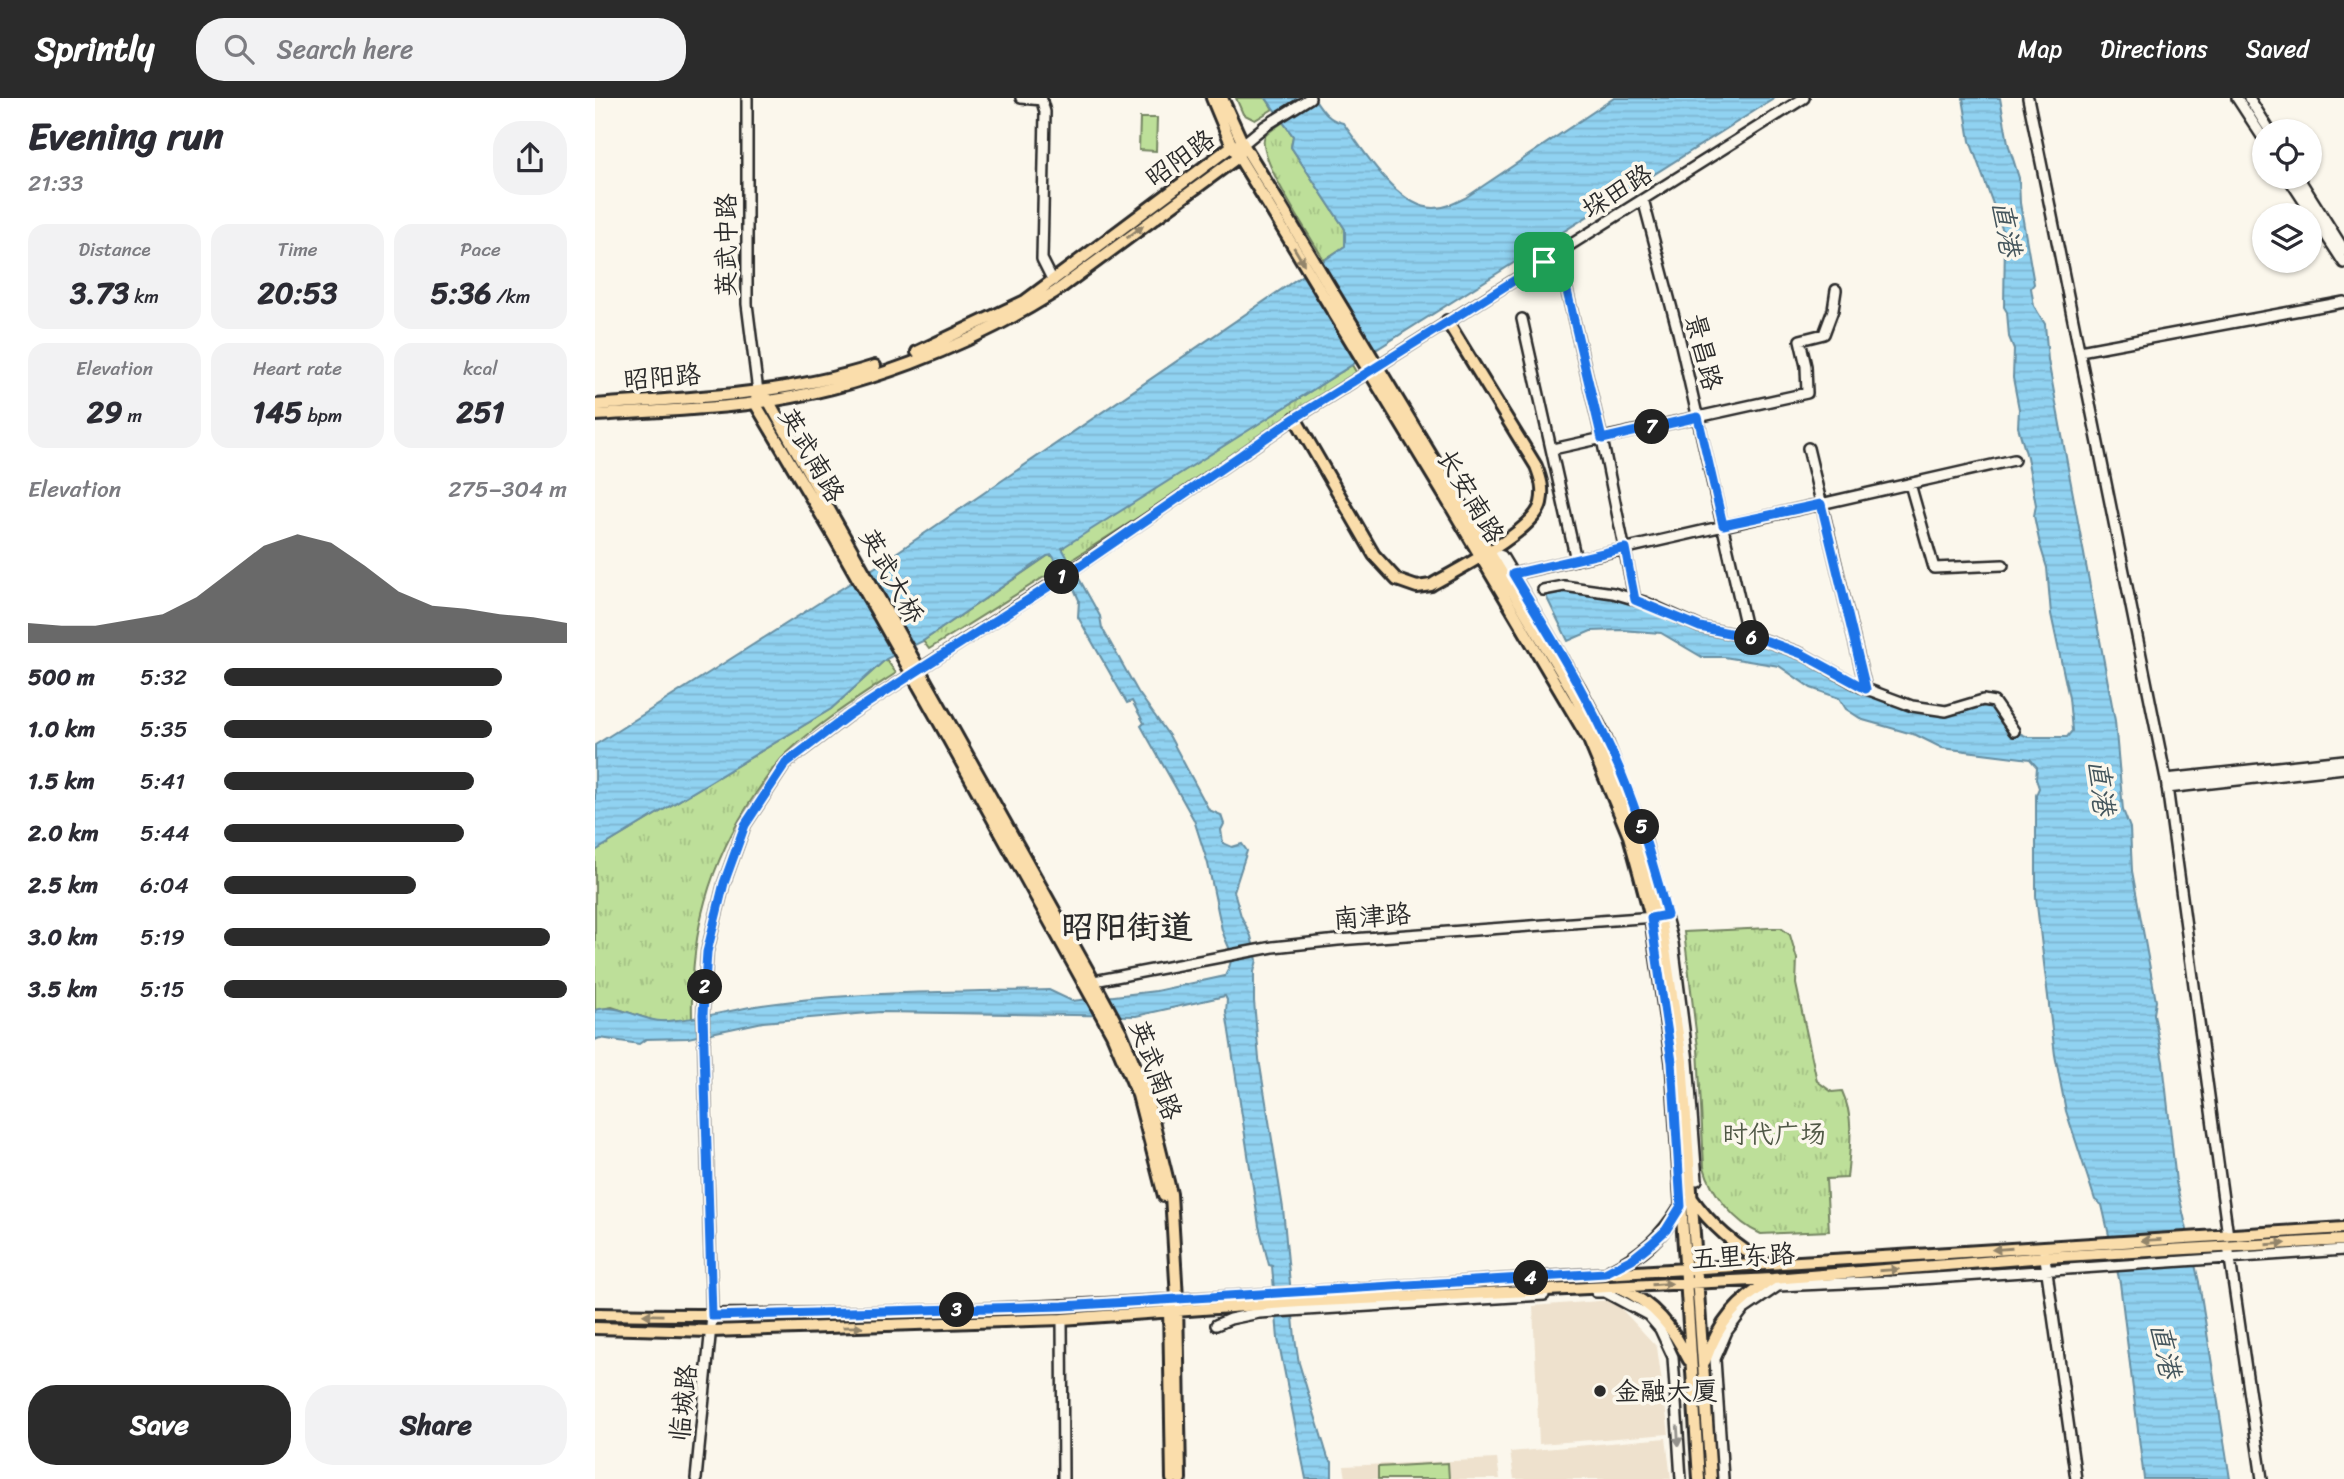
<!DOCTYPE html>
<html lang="en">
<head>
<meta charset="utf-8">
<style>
	:root { --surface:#fff; --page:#f2f2f3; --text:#2b2b33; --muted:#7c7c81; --accent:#2b2b2b }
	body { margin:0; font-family:Sriracha,"LXGW WenKai TC",sans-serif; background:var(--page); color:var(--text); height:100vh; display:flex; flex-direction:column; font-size:26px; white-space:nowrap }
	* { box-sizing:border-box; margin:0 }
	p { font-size:23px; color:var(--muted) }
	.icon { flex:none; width:38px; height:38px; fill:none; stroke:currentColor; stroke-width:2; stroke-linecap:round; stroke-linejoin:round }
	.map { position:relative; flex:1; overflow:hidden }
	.panel { display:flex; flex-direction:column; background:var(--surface); width:595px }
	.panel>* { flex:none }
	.tools { position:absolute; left:1657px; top:21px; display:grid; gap:14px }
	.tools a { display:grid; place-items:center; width:70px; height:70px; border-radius:50%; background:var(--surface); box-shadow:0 2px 5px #0004; font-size:35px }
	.pin { position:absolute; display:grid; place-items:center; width:60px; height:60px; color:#fff; margin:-30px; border-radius:14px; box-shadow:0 4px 10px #0006 }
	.km { position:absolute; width:35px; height:35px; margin:-18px; border-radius:50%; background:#222; color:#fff; font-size:19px; line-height:35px; text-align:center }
	.round { display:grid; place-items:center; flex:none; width:74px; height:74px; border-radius:28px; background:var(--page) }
	.summary { display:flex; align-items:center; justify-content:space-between; height:119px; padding:0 28px }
	h1 { font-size:38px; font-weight:700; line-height:52px }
	.stats { display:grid; grid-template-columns:repeat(3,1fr); gap:10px; height:119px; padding:7px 28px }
	.stats div { display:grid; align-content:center; border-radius:18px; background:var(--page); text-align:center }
	.stats b { font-size:30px; font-weight:700 }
	.stats small { font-size:19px; font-weight:400 }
	.stats p { font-size:19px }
	.chart { height:196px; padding:14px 28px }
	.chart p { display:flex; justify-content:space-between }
	.chart svg { width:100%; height:126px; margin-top:7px; fill:var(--accent); opacity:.7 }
	.button { display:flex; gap:14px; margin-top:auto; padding:14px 28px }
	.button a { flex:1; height:80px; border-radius:28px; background:var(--accent); color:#fff; font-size:28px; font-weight:700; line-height:80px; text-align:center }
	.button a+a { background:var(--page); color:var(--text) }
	ul { padding:0 28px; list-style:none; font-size:23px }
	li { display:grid; grid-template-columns:112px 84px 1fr; align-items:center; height:52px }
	li i { height:18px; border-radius:9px; background:var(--accent) }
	header { display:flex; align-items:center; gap:42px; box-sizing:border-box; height:98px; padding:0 35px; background:var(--accent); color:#fff }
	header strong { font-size:33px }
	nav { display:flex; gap:38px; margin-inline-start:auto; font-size:24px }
	.search { width:490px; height:63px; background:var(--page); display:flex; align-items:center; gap:18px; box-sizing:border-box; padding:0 24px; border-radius:28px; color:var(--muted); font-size:26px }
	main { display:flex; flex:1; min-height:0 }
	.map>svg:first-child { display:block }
	.built { fill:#eee1cd }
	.park { fill:url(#park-tufts); stroke:#748562; stroke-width:2 }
	.pitch { fill:#bddf99; stroke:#748562; stroke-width:2 }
	.water { fill:url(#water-rules); stroke:#688fa2; stroke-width:2 }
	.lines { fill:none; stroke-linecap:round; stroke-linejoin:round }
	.minor-casing { stroke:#2b2b2b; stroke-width:14 }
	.major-casing { stroke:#2b2b2b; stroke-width:16 }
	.minor { stroke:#fbf7ec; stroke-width:9 }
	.major { stroke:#faddab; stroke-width:10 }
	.major-bridge-casing { stroke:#2b2b2b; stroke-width:16; stroke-linecap:butt }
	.major-bridge { stroke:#faddab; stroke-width:10 }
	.oneway { fill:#92846b }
	.oneway2 { fill:#93918c }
	.route-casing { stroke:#fff; stroke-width:14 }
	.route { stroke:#1a73e8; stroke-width:9 }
	.poi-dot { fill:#2b2b2b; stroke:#fbf7ec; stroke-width:2.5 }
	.labels { text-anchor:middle; stroke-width:7; stroke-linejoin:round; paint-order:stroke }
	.street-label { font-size:26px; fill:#2b2b2b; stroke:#fbf7ec }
	.park-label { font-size:26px; fill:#505846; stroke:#fbf7ec }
	.poi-label { font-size:26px; fill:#2b2b2b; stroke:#fbf7ec; text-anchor:start }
	.water-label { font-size:28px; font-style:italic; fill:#44555c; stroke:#fbf7ec }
	.district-label { font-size:33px; font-weight:bold; fill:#2b2b2b; stroke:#fbf7ec }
</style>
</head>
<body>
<header>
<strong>Sprintly</strong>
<div class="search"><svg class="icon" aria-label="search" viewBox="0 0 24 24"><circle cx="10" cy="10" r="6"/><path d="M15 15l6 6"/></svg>Search here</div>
<nav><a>Map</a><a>Directions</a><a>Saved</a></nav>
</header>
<main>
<section class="panel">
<div class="summary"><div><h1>Evening run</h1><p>21:33</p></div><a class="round"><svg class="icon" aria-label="share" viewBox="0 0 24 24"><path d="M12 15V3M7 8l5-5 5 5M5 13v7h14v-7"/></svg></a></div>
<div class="stats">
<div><p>Distance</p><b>3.73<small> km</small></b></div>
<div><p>Time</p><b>20:53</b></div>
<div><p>Pace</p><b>5:36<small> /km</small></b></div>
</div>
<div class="stats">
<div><p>Elevation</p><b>29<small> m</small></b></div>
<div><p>Heart rate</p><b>145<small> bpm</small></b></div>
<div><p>kcal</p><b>251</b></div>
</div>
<div class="chart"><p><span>Elevation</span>275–304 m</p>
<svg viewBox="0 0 160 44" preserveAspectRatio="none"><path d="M0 44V37L10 38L20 38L30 36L40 34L50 28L60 19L70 10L80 6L90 9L100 17L110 26L120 31L130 32L140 34L150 35L160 37V44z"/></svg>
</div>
<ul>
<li><b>500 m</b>5:32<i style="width:81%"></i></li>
<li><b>1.0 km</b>5:35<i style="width:78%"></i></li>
<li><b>1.5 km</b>5:41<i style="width:73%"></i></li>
<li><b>2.0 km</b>5:44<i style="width:70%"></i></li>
<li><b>2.5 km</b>6:04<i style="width:56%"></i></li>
<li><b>3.0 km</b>5:19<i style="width:95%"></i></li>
<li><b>3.5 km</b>5:15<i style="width:100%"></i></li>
</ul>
<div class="button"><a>Save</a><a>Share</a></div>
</section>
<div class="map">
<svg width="1749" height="1381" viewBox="0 0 1749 1381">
	<defs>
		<pattern id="park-tufts" width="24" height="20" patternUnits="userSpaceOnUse" patternTransform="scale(1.75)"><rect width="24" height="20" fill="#bddf99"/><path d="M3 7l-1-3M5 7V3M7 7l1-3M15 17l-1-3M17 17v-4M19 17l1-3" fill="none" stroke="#a3c084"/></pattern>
		<pattern id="water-rules" width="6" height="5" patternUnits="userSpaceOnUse" patternTransform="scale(1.75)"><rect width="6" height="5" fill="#90d2f1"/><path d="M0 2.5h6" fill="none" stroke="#7cb4cf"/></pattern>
	</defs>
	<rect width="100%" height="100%" fill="#fbf7ec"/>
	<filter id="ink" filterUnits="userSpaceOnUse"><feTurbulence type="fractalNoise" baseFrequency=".0143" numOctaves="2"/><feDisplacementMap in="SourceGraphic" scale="14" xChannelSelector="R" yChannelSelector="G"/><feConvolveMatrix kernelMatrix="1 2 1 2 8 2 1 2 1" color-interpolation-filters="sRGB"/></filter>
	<g filter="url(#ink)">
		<path class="built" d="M1018,1202l44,47 12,87 -130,10 -6,-138z
			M1071,1340l5,41h-157l-4,-27z
			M902,1361l3,20h-154l-2,-13z"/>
		<path class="park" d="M641,0h30l7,11 -18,11 -12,-6z
			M688,24l10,14 -2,11 54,82v17l-21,14c-11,-20 -70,-106 -59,-124 4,-5 13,-10 18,-14z
			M757,267l7,12 -291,185 -6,-11 3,-6z
			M454,457l6,2 5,10 -131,82 -6,-8z
			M291,561l10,14c-38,25 -78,50 -111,82 -11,11 -20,25 -29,38 -48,71 -66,141 -64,226l-34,3 -46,-15 -17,3v-159l236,-142z
			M1174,830h12l9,7 7,24 -1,25 21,97 15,11 10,-1c13,29 8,56 5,87l-21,1 3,52 -68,3c-26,-11 -50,-41 -57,-67l-6,-119 -14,-116z"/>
		<path class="pitch" d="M545,20h17l-1,33 -17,-1z
			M853,1365l1,16h-71v-12z"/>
		<path class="water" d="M671,0h48c8,12 14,22 29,25 20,26 54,85 91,85 11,0 21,-5 31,-10l149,-100h161l-713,450 38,68 2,12 36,64 32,45 39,73 12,5 3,9 -3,6 2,13 9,4 10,-3 5,7 -13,40 7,25 10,20 6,24 -3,12v29l5,58 24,149 12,130 4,25 29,95 4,4v17h-26l-28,-140 -6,-73 -3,-1 -10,-39 -33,-214 1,-12 -2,-4 -89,20 -256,-4 -117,10 -75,16 -42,1 -7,5 -39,-6 -5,2v-30c26,-8 47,13 72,11 32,-2 63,-11 95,-16 95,-14 191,-13 287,-15l23,11 84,-10 69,-15c13,-24 3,-25 -3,-46l-14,-66 -14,-44 -53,-94 3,-3 -12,-22 -5,2 -49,-86 1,-17 -4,-9 -23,-36 -5,1 -124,85 -37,18 -55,50 -236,142v-106l282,-179 468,-320v-17l-54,-82 2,-11z
			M1368,0h37l8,45 11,35 1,25 14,81 -3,4 3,18 11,18 3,36 67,361 8,89 7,18 2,43 24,130 -2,13 9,48 13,120 23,100 31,197h-86l-24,-196 -18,-78 -7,-5 -29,-89 -11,-56 -19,-158v-102l3,-7 -3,-9 1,-12 -7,-8 -88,-11 -26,-13 -53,-15 -17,-11 -7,-11 -28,-10 -32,-22 -55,-9h-22l-41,-24 -40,-3 -30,1 -23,10 -25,-51 21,-4 49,7 65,24 89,24 94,46 51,19 34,5 48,-9 20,29 14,6h39l5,-6 -3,-33 -18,-84 -4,-46 -7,-23 -6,-29 2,-11 -9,-48 -9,-30 1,-18 -6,-31 1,-29 -5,-12 -2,-25 -3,-5 1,-70 -35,-96z"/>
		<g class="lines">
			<g class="minor-casing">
				<path id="minor" d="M152,0v206l11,88
					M426,0l21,2
					M446,0l4,14 -3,147 11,22
					M1433,0l138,681 62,457
					M1642,0l28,43
					M1654,0l21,33
					M648,46l22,-18 45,-28
					M1693,79l56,86
					M1703,79l46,73
					M1048,101l35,133 70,305
					M963,155l44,186 33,161
					M927,221l54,241
					M1485,253l264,-49
					M1213,350l58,241
					M958,351l254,-56 -1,-27 -6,-26 24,-6 9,-24 3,-20
					M1315,386l24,84 69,-3
					M892,453l15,5 78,131 24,46 39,99 30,111 15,118 9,119
					M918,476l501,-114
					M948,492l21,-4 49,7 31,9 56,25 67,14 35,13 59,33 51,19 34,5 37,-11 11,2 20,29
					M1571,681l178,-19
					M1572,690l177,-20
					M494,884l184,-35 65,-7 317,-23
					M1449,1153l32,228
					M1634,1154l33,227
					M1001,1194h9l43,23 12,14 13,28 8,122
					M467,1221l1,160
					M621,1227l14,-6 29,-6 285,-18
					M101,1381l16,-163 -9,-302 4,-62 17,-69 21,-58 41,-62 63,-48 213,-138 233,-159 509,-320
					M1128,1381l-8,-120 12,-28 16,-21 35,-24 113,-5 453,-31"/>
			</g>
			<g class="major-casing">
				<path id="major" d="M617,0l20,48 32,52
					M627,0l21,46 30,49
					M322,254l108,-51 207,-155 11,-2
					M0,307c94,-7 189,-10 280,-39
					M0,317c53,-4 108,-5 160,-12 105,-14 211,-55 300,-111l183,-135 5,-13
					M700,320l79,137 23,25 20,7 14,-2c26,-15 104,-54 110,-82 3,-14 0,-24 -5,-37l-89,-145
					M859,395l119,199 23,44 20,44 20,54 24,82 22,145 29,418
					M851,400l143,242 40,96 11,40 11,42 21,144 27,417
					M237,435l-77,-130 3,-11 10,8 72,129
					M351,619l147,263 28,52 25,61 25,101 6,105 3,180
					M343,622l174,314 26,61 26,101
					M1096,1099c21,30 45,50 76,67
					M1015,1173c33,-17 51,-33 71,-65
					M1025,1190c35,16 52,39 69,72
					M574,1209l3,172
					M0,1216c326,6 651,-17 976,-38 258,-17 515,-30 773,-48
					M0,1230l116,3 351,-12 238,-17 473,-23 272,-22 299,-17
					M1110,1263c14,-39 32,-60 68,-82"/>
			</g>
			<use href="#minor" class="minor"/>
			<use href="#major" class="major"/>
			<g class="major-bridge-casing">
				<path id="major-bridge" d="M678,95l181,300
					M669,100l182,300
					M245,431l106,188
					M237,435l106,187"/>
			</g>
			<use href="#major-bridge" class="major-bridge"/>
		</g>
		<defs><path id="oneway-solid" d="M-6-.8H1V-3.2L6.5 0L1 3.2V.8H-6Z" transform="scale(1.75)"/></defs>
		<g class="oneway">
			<use href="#oneway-solid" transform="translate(540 134) rotate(-36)"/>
			<use href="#oneway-solid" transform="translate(704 158) rotate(59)"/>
			<use href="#oneway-solid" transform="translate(1556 1142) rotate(177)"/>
			<use href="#oneway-solid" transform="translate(1681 1146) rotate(-4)"/>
			<use href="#oneway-solid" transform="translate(1407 1151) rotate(176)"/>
			<use href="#oneway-solid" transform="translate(1294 1172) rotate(-4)"/>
			<use href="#oneway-solid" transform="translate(1067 1186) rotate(-4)"/>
			<use href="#oneway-solid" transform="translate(58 1217) rotate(-179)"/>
			<use href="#oneway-solid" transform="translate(258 1229) rotate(-1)"/>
		</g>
		<use class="oneway2" href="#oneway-solid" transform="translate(1083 1338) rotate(86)"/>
	</g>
	<g class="lines" filter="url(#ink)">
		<g class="route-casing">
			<path id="route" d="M963,155l44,186 96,-22 25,108 98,-21 45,185 -64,-35 -35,-13 -67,-14 -65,-27 -10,-52 -112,26c31,52 64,104 90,159 29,58 47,119 64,182l-16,3 21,144 9,144 -15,24 -14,13 -20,16 -27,14 -542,33 -351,10 -9,-302 4,-62 17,-69 21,-58 41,-62 63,-48 213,-137 233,-160z"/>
		</g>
		<use href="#route" class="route"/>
	</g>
	<circle class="poi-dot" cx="1005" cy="1293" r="7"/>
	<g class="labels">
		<g class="street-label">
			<text transform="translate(585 60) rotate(-36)" y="9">昭阳路</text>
			<text transform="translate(1022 93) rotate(-32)" y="9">垛田路</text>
			<text transform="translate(131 147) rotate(-90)" y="9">英武中路</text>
			<text transform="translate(1109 254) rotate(76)" y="9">景昌路</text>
			<text transform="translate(67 279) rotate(-5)" y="9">昭阳路</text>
			<text transform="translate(217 357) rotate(60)" y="9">英武南路</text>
			<text transform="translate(876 398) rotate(59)" y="9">长安南路</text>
			<text transform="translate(297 478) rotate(61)" y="9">英武大桥</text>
			<text transform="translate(777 818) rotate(-4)" y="9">南津路</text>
			<text transform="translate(561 972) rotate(70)" y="9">英武南路</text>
			<text transform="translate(1148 1158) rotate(-3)" y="9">五里东路</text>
			<text transform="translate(88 1305) rotate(-84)" y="9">临城路</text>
		</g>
		<g class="park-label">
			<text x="1179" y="1045">时代广场</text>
		</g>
		<g class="poi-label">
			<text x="1019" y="1302">金融大厦</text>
		</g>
		<g class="water-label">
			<text transform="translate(1412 130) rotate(80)" y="10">直港</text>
			<text transform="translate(1507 689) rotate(83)" y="10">直港</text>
			<text transform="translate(1571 1252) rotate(78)" y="10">直港</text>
		</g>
		<g class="district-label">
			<text x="532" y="840">昭阳街道</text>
		</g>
	</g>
</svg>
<div class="tools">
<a><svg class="icon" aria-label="locate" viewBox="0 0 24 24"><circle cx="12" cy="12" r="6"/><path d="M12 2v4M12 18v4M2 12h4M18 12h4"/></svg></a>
<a><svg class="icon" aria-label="layers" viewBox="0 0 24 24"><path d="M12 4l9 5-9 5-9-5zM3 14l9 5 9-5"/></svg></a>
</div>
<div class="pin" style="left:949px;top:164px;background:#1e9e55"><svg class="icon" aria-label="arrive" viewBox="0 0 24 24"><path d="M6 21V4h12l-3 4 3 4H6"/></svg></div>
<b class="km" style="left:467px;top:479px">1</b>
<b class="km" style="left:110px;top:889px">2</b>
<b class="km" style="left:362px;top:1212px">3</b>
<b class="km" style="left:936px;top:1180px">4</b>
<b class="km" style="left:1047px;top:729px">5</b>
<b class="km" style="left:1157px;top:540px">6</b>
<b class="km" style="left:1057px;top:329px">7</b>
</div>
</main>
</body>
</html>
